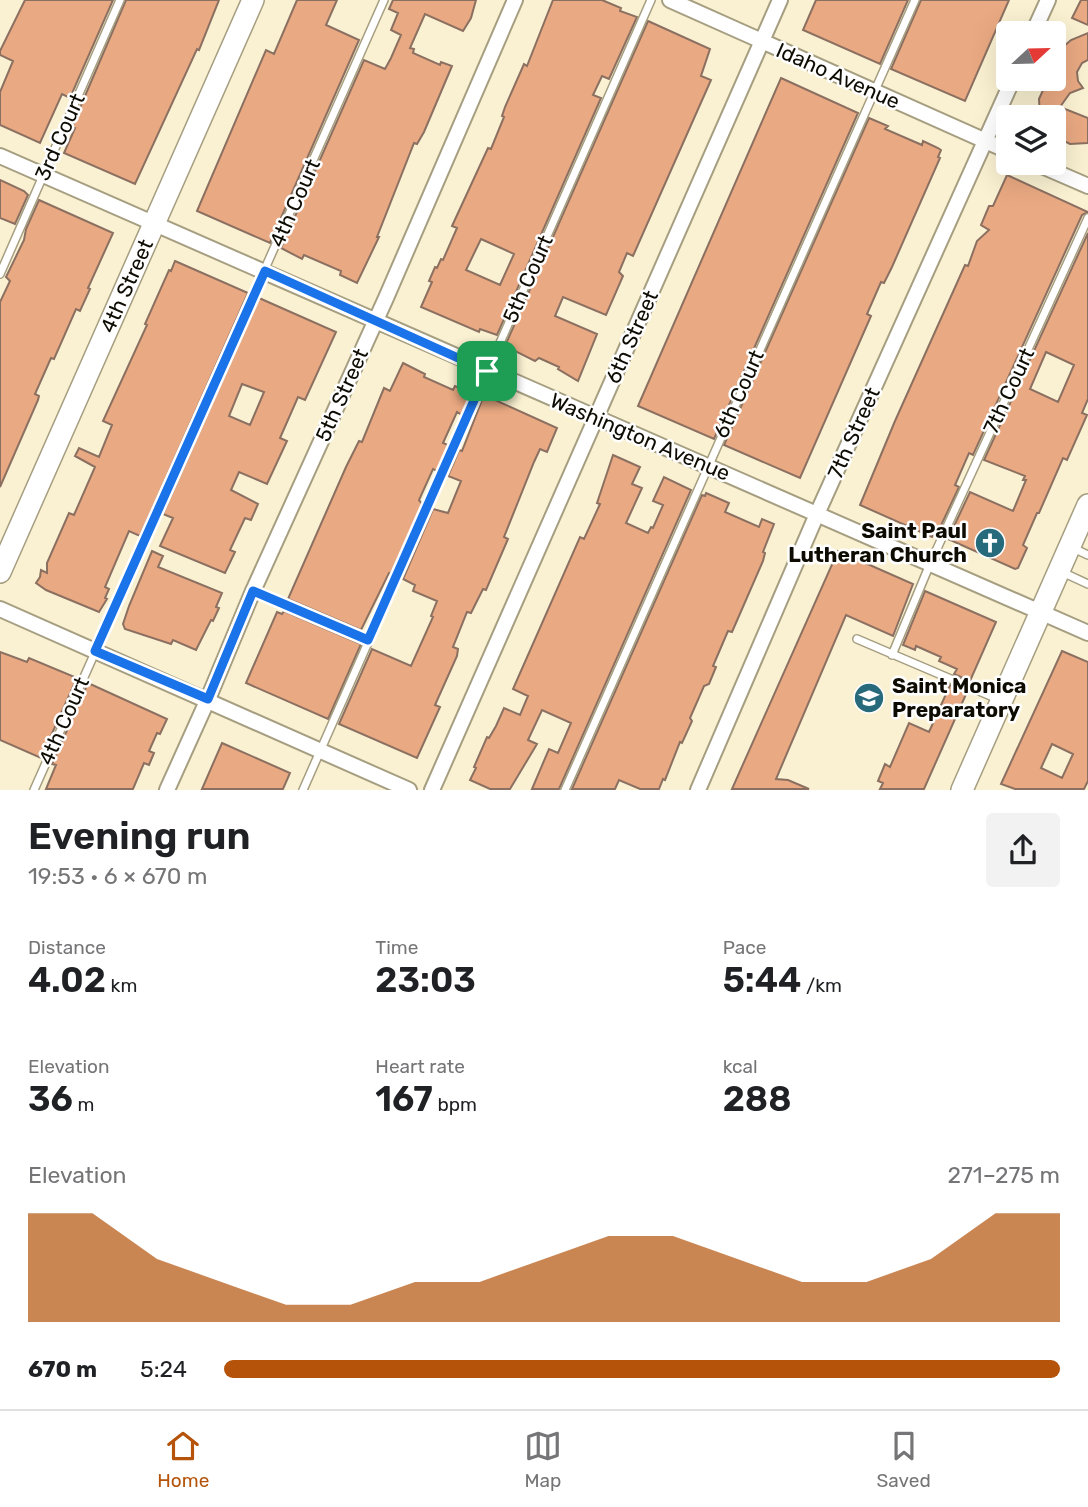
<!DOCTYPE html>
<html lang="en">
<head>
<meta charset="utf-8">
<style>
	:root { --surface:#fff; --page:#f2f2f2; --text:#202124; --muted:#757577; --line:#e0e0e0; --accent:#b45309 }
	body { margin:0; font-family:Rubik,sans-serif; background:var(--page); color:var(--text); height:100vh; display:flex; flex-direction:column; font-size:26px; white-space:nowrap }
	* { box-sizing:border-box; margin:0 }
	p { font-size:23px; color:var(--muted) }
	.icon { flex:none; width:38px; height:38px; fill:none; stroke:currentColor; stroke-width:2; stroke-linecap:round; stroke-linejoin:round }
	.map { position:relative; height:790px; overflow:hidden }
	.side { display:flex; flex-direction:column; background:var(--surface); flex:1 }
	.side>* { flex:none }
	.needle { width:46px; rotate:68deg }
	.controls { position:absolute; left:996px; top:21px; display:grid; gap:14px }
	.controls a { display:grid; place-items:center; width:70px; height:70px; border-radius:7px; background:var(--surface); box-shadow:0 7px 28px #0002; font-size:35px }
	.pin { position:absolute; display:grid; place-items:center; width:60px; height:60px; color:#fff; margin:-30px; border-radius:14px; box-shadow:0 4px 10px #0006 }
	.round { display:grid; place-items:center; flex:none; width:74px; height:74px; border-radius:7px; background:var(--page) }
	.overview { display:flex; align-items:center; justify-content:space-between; height:119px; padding:0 28px }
	h1 { font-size:38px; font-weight:600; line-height:52px }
	.stats { display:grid; grid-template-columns:repeat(3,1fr); gap:10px; height:119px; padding:7px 28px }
	.stats div { display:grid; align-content:center }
	.stats b { font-size:35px; font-weight:600 }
	.stats small { font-size:19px; font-weight:400 }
	.stats p { font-size:19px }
	.chart { height:196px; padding:14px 28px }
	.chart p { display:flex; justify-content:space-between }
	.chart svg { width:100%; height:126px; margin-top:7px; fill:var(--accent); opacity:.7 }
	ul { padding:0 28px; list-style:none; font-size:23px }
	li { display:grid; grid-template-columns:112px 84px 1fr; align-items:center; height:52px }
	li i { height:18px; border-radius:9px; background:var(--accent) }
	.tabs { display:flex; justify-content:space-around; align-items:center; height:98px; border-top:2px solid var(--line); background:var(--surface); font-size:19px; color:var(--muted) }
	.tabs a { display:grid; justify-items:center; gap:4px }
	.tabs .selected { color:var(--accent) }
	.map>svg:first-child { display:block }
	.building { fill:#e9a982; stroke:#8b7061; stroke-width:2; fill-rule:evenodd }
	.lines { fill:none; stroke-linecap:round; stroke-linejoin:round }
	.lane-casing { stroke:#a69e81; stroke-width:10 }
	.street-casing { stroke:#a69e81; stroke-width:18 }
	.secondary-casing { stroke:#a69e81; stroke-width:24 }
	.lane { stroke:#fff; stroke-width:7 }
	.street { stroke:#fff; stroke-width:14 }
	.secondary { stroke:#fff; stroke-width:21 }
	.route-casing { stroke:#fff; stroke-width:14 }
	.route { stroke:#1a73e8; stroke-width:9 }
	.labels { text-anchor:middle; stroke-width:5; stroke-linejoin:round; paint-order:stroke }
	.street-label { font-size:21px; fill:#0e0b03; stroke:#fefefe }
	.poi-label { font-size:21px; font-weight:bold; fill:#0e0b03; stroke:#fefefe; text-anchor:end }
</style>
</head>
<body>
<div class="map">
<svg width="1088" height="790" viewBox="0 0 1088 790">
	<rect width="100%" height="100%" fill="#faf1d2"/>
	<path class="building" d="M25,0h88l-43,98 -8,-4 -22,49 -40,-18v-33l13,-31 -13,-6v-4z
		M126,0h93l-20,50 -2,-1 -62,135 -71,-31 11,-25 -3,-1 10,-24z
		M297,0h40l-11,25 33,15 -89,203 -73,-32 69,-161 8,4z
		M393,0h83l-5,18 -8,13 -38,-17 -15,34 4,1 -1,4 27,12 1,-3 11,4 -28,66 -7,12 -3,-1 -37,94h2l-22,46 -17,-8 1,-4 -37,-16 -2,4 -21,-11 83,-188 21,9 6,-11 10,-23 -10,-5 7,-17 -9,-4z
		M553,0h49l19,8 -1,3 17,6 -28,62 -7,-3 -9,19 8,3 -104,237 -17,-6 -1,3 -58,-25 11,-25 -3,-1 6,-14 2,1 4,-9 2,1 14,-32 -5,-2 36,-78 3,1 13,-32 -2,-1 3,-9 19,-43 3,2zM481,239l33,15 -14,31 -34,-15z
		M816,0h92l-28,64 -77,-34z
		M921,0h88l-44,101 -74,-32z
		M1081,0h7v25l-16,-7z
		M648,21l62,28 -9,27 10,4 -78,176 -6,-3 -8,19 4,4 -17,39 -43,-18 -8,19 42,18 -19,47 -20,-12 1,-2 -20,-9 -4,3 -30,-15z
		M1088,33v27l-6,3 -5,9 1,9 5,7 -13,5 -10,14 28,11v25l-18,1 -16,-8v-19h-14l-1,-18 9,-20h6v-18l9,-14 8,-7z
		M781,78l77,35 -144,326 -76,-33z
		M869,118l19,8 -3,3 37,16 1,-4 15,7 3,2 -3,7 2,1 -48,109 -8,16 -3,-1 -14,32 4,2 -71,162 -76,-33z
		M1007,175l81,37 -6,3 -109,240 -4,-2 -14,32 4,2 -22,47 -3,-1 -2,4 -72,-32 35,-84 70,-156 3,1 9,-25 12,-11 -8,-5 8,-19h4z
		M0,180l24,11 4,4 -13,29 -15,-6z
		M39,200l74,33 -25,55 2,1 -10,22 -4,-2 -22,50 -3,-1 -16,36 4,2 -1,4 -38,87v-185l10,-21 -4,-4 18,-37 2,-11z
		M1088,233v166l-6,14 5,2 -20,45 -4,-2 -24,55h-2l-14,32 4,3 -9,20 -3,1 -67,-30 22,-47 43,19 13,-31h-3l2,-4 -41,-16zM1046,352l28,13 -16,37 -28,-13z
		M175,261l73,32 -108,243 -11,-5 -24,56 4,2 -4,9 2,1 -8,13 -53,-22 -10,-7 4,-6 1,-7 6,3v-10l22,-50 5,2 21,-48 -20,-11 4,-8 20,9 13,-32 -9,-4 44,-96 -2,-1 24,-54 2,1z
		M259,298l77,34 -31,68 -7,-3 -18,41 7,3 -20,43 -28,-12 -8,18 27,14 -7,16 -6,-2 -15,32 5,2 -10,21 -65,-27 13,-28 -10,-4zM242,384l22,8 -14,33 -21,-9z
		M403,363l22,11 -1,3 29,13 2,-4 16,7 -9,22 -5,-3 -14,31 5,2 -11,26 -4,-2 -14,31 3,4 -31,70 -2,-1 -28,57 -73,-31 58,-132 13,-26 3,1 22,-54 6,3z
		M484,395l73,33 -10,24 -7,-3 -6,13 -30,75 4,2 -22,51 -3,-1 -12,24 -4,-1 -14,35 5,2 -1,7 -22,49 5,2 -23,51 -78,-34 33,-75 39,17 22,-49 -2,-1 6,-15 -24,-10 2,-6 -12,-6 30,-70 15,4 13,-32 -13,-5 11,-26 3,1z
		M613,455l27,12 -8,17 10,4 -16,35 22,10 3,-6 2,1 10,-23 -10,-4 11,-24 27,13 -132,299h-27l17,-40 9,4 13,-30 -29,-13 -14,30 9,4 -27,45h-20l-20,-9 6,-12 -2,-1 13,-30 2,1 7,-12 8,-18 16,7 8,-19 -15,-7 67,-152 4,2 16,-35 -3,-1z
		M706,493l23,10 -4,9 34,15 3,-8 12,5 -11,28 2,1 -2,8 -31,71 -4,-1 -15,35 3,1 -7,17 -5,2 -14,32 2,3 -10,22 -2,-1 -15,38 -2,-1 -4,10h-19l-21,-9 -4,9h-43l130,-294 3,1z
		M152,551l11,5 -5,11 64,26 -6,14 3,1 -6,13 -2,-1 -15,30 -23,-10 -2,4 -46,-15 -2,-5 6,-18z
		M838,551l75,33 -20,52 -47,-21 -70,164 12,1 21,9h-77z
		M925,591l71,31 -26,59 -16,-7 3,-5 -18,-8 2,-4 -25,-11 -1,4 -12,-5z
		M284,611l77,33 -33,75 -82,-36 31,-71 5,2z
		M1062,651l26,11v119l-4,8h-69l-14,-5zM1052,744l21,10 -11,24 -21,-10z
		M0,652l27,10 2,-4 48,20 -36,80 -41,-18z
		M88,683l79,36 -7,15 -3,-1 -8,18 5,2 -5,12 -5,-2 -11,26h-87l10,-24 -4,-1z
		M950,685l17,7 -43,97h-44l3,-6 -5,-2 7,-17 5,3 19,-44 20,9z
		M222,743l68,30 -7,16h-81z"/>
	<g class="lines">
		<g class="lane-casing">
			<path id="lane" d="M0,274l120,-274
				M1073,548l15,7
				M1062,572l26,12
				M253,591l115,49
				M857,639l143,61
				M892,655l38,-91 158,-346
				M34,790l350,-790
				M303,790l348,-790
				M565,790l350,-790"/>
		</g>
		<g class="street-casing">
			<path id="street" d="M670,0l338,151
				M1033,33l15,-33
				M0,156l1088,477
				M1035,163l53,23
				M0,609l409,181
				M167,790l41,-91 45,-108 133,-293 129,-298
				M432,790l348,-790
				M698,790l119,-276 196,-435"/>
		</g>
		<g class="secondary-casing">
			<path id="secondary" d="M0,572l253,-572
				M962,790l126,-285"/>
		</g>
		<use href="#lane" class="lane"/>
		<use href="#street" class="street"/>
		<use href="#secondary" class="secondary"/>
	</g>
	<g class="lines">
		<g class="route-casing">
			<path id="route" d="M265,271l222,100 -119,269 -115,-49 -45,108 -113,-48z"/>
		</g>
		<use href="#route" class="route"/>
	</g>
	<defs>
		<g id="church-disc" transform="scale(1.575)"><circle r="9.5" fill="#276a7c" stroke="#fefefe"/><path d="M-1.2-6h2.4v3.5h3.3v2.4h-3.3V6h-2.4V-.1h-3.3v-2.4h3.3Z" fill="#fff"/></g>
		<g id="school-disc" transform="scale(1.575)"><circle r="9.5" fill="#276a7c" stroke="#fefefe"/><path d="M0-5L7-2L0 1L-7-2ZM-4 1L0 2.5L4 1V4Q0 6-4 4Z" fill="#fff"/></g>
	</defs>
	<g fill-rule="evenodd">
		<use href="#church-disc" x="990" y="543"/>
		<use href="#school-disc" x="869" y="698"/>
	</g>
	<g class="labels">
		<g class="street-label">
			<text transform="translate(838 76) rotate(24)" y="7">Idaho Avenue</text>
			<text transform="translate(60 137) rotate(-66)" y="7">3rd Court</text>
			<text transform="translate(295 203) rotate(-66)" y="7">4th Court</text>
			<text transform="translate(528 279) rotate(-66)" y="7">5th Court</text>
			<text transform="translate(127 286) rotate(-66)" y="7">4th Street</text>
			<text transform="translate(632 337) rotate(-66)" y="7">6th Street</text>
			<text transform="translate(1009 391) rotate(-65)" y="7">7th Court</text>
			<text transform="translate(739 394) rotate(-66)" y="7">6th Court</text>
			<text transform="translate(342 395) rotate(-66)" y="7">5th Street</text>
			<text transform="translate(854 433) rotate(-66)" y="7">7th Street</text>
			<text transform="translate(640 437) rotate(23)" y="7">Washington Avenue</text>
			<text transform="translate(64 721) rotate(-66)" y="7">4th Court</text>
		</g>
		<g class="poi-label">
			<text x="967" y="538">Saint Paul<tspan x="967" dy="24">Lutheran Church</tspan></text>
			<text x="892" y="693" text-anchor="start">Saint Monica<tspan x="892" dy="24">Preparatory</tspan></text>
		</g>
	</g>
</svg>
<div class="controls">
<a><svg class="needle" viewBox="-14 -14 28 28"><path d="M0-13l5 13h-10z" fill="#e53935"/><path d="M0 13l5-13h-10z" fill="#757577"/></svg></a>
<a><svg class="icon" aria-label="layers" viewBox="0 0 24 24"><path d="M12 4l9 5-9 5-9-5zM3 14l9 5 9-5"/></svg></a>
</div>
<div class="pin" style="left:487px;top:371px;background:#1e9e55"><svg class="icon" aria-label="arrive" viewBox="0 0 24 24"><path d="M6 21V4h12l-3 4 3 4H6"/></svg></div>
</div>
<section class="side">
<div class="overview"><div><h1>Evening run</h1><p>19:53 · 6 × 670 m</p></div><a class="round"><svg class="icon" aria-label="share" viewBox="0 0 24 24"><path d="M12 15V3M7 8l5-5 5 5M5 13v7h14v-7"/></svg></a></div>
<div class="stats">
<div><p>Distance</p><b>4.02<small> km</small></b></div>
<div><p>Time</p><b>23:03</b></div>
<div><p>Pace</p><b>5:44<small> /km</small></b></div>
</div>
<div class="stats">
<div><p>Elevation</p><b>36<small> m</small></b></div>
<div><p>Heart rate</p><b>167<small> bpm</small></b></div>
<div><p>kcal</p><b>288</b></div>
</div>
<div class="chart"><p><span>Elevation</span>271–275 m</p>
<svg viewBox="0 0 160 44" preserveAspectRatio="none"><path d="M0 44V6L10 6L20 22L30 30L40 38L50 38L60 30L70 30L80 22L90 14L100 14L110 22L120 30L130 30L140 22L150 6L160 6V44z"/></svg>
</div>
<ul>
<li><b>670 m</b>5:24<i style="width:100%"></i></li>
</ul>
</section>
<nav class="tabs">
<a class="selected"><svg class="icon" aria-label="home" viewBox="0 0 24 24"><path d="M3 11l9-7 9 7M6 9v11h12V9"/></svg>Home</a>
<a><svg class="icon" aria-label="map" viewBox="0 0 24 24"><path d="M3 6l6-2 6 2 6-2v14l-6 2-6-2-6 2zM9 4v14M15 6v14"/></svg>Map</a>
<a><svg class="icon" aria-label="saved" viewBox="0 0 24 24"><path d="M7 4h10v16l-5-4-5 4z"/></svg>Saved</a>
</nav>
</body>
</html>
